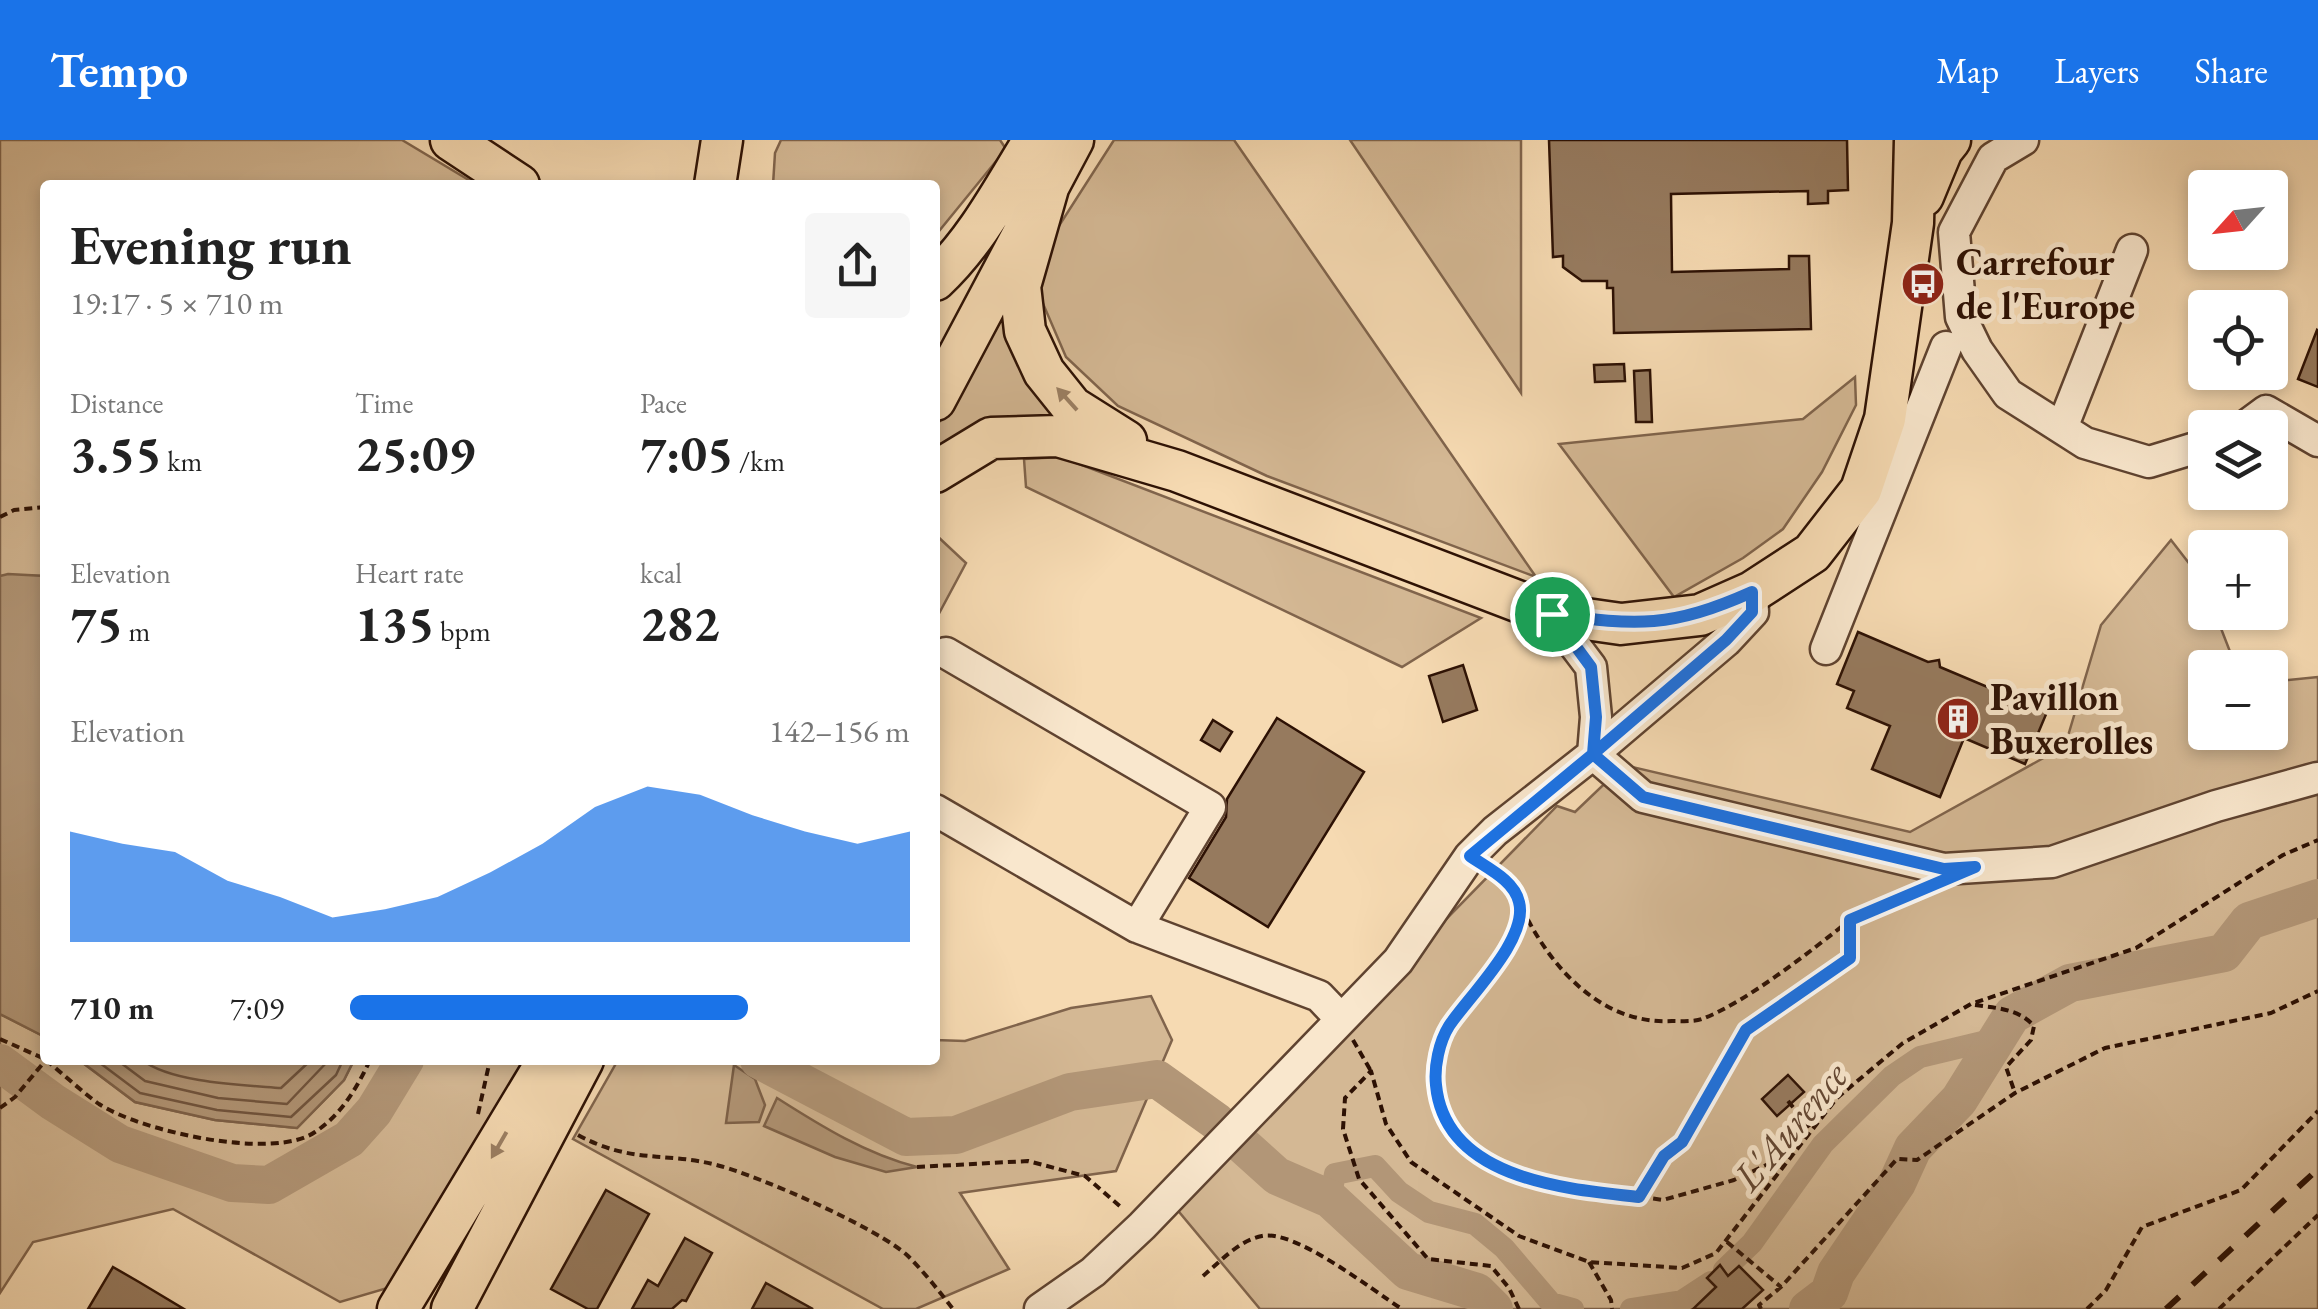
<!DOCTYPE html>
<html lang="en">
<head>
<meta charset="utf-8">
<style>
	:root { --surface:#fff; --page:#f6f6f6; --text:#222; --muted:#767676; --accent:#1a73e8 }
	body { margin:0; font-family:"EB Garamond",serif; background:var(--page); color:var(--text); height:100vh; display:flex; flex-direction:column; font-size:38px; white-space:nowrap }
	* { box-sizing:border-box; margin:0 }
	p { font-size:32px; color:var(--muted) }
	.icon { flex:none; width:55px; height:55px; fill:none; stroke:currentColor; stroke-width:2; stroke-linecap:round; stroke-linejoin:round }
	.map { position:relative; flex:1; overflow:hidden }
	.panel { position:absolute; left:40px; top:40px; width:900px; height:885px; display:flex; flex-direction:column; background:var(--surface); border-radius:10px; box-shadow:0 5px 15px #0003 }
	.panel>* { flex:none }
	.needle { width:65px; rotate:243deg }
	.tools { position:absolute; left:2188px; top:30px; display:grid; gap:20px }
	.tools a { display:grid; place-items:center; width:100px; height:100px; border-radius:10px; background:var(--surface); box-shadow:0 5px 15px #0003; font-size:50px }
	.pin { position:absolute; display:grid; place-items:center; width:85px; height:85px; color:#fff; margin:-42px; border:5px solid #fff; border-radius:50%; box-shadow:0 2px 10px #0007 }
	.round { display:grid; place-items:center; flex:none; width:105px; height:105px; border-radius:10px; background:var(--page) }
	.summary { display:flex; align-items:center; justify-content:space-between; height:170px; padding:0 30px }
	h1 { font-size:55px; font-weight:700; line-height:75px }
	.stats { display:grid; grid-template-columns:repeat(3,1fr); gap:15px; height:170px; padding:10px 30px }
	.stats div { display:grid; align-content:center }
	.stats b { font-size:50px; font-weight:700 }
	.stats small { font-size:28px; font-weight:400 }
	.stats p { font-size:28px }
	.chart { height:280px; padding:20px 30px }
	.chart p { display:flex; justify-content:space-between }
	.chart svg { width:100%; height:180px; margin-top:10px; fill:var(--accent); opacity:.7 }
	ul { padding:0 30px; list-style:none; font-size:32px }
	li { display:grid; grid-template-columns:160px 120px 1fr; align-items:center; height:75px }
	li i { height:25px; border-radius:12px; background:var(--accent) }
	header { display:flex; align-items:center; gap:60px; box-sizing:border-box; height:140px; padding:0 50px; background:var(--accent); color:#fff }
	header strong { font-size:48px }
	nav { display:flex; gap:55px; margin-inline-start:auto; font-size:35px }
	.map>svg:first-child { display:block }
	.green { fill:#d4b894; stroke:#80644c; stroke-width:2.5 }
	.water { fill:#b29677; stroke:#7d6149; stroke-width:2.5 }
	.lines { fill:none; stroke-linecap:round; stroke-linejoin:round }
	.shore { stroke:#70543e; stroke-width:2.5 }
	.canal { stroke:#b29677; stroke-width:22 }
	.river { stroke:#b29677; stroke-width:38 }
	.building { fill:#967a5e; stroke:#2d1104; stroke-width:2.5 }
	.minor-casing { stroke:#5f4330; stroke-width:35 }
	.major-casing { stroke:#2d1104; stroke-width:45 }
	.path { stroke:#2d1104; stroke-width:4; stroke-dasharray:8 5; stroke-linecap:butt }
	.minor { stroke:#f9e7cd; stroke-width:30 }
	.major { stroke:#f6dab2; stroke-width:40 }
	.rail { stroke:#2d1104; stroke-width:6; stroke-dasharray:18 18; stroke-linecap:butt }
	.oneway { fill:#9c8064 }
	.route-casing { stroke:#fff; stroke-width:20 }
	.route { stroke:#1a73e8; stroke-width:12 }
	.labels { text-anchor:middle; stroke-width:10; stroke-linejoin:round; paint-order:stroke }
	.poi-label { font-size:38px; font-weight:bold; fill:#2d1104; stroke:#f9e7cd; text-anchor:start }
	.water-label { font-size:40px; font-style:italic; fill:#624632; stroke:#f9e7cd }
</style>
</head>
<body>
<header>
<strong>Tempo</strong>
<nav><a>Map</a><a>Layers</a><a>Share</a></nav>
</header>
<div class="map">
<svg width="2318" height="1169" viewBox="0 0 2318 1169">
	<rect width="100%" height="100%" fill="#f6dab2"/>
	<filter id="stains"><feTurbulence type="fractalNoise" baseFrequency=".002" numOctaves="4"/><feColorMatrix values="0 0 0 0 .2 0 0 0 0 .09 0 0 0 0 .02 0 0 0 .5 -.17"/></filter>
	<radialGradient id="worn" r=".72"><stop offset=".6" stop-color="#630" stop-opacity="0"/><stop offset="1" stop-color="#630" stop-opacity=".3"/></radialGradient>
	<path class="green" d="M0,0h402l75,45h-432v391h-45z
		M781,0h219l6,9 -71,87v-51h-162l2,-32z
		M1114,0h120l302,437 -269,-101 -149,-70 -52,-49 -28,-65 17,-60z
		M1350,0h171v253z
		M1011,147l73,144 -149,28v-29z
		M1855,237l1,28 -34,67 -39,57 -40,29 -69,39 -115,-153 244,-25z
		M1061,317l420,161 -79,49 -376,-180 -2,-28z
		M935,394l31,29 -31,58z
		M2171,400l34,44v28l10,1 21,54 -31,1v64h65v-50l48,-5v632h-1058l-90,-108 387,-395 18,6 49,-47 286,67 155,-86 36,-121z
		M1151,856l21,44 -56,131 -156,22 49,76 -93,40h-33l-310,-170 45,-79h317v-20l30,1 106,-33z
		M0,874l45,23v23h34l56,42 80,18 82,8 47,-48 10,-20h172l-135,227 -51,15 -167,-93 -140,33 -33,51z"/>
	<path class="water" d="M8,434l37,2v461l-45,-23v-438z
		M79,920h275l-10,20 -47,48 -82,-8 -80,-18z
		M734,925l21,14 10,26 -6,17 -33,1z
		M777,958c44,28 89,56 140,69l-31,5 -51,-15 -71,-31z"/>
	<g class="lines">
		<path class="shore" d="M96,920l44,33 77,17 74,7 45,-42 7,-15
			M117,920l28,21 73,17 69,6 42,-44
			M142,920c30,23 101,25 139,28l30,-28"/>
		<path class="canal" d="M1330,1059l5,-25 40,-8 24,26 30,20 46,12 29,24 47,55 22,6
			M1724,1130l28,-27 71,-99 69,-68 28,-19 75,-18
			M1631,1169l51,-8 29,-19"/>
		<path class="river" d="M759,920l147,77 50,-2 114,-43 87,-13 60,43 60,54 53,23 78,72 69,21 17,17
			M0,923l53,39 67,42 112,39 37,2 80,-46 25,-28 31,-51
			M1808,1169l21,-16 7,-20 61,-90 16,-35 46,-48 53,-85 58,-32 154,-30 25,-32 69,-23"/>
	</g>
	<path class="building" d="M1549,0h298l1,50 -20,1v12l-20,1v-13l-137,3 1,78 117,-3v-13h20l2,73 -197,4 -1,-45h-6v-7h-25l-19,-14v-11l-10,1z
		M2317,190l1,1v56l-20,-8z
		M1624,224l1,17 -30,1 -1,-17z
		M1650,230l2,52h-16l-2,-51z
		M1858,492l70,30 11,-2 1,7 107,45 -22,52 -61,-26 -24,59 -68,-28 18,-43 -43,-18 7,-17 -17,-7z
		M1463,525l14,45 -34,12 -14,-46z
		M1277,578l87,54 -96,155 -79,-49 37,-61 1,-18z
		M1213,580l19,12 -12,19 -19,-11z
		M1788,935l16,17 -27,24 -15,-17z
		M606,1050l43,24 -52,95h-9l-37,-20z
		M685,1098l27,15 -26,48 -4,-1 -10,9h-40l16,-29 10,6z
		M1720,1125l8,11 11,-10 24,24 -21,19h-49l23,-22 -9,-9z
		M113,1127l26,15 45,27h-96z
		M766,1143l47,26h-61z"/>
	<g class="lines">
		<g class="minor-casing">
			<path id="minor" d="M2023,0l-30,18 -39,74 7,85 16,33 31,44 77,49 64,19 56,-17
				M2062,288l70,-178
				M2243,288l23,-17 52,30
				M1551,474l40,53 5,50 -3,37
				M1826,509l120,-302
				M946,513l264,154 -73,120
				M1593,614l50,43 301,72 108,-7 164,-56 101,-28
				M935,670l202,117 182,69 22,23
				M1040,1169l53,-37 49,-46 256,-265 72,-105 25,-25 98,-77 133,-113 27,-29 -1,-20"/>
		</g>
		<g class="major-casing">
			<path id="major" d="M451,0l68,45
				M1050,41l-30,105 5,45 19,41 28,35 54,34
				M715,45l7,-45
				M1923,56l19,-46 8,-10
				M935,140c42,-39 69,-92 99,-140
				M935,260l138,-260
				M935,332l56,-34 67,-2 119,35 374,143 70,10 79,-9 52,-23 60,-39 49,-63 24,-71 28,-196 2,-83
				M398,1169l150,-249
				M452,1169l131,-249"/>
		</g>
		<path class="path" d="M0,377l14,-7 31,-3
			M1491,731l21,15 9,19 -5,28 -40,61 -29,35 -13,41 4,35 18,34 67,40 140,21 71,-20 56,-26
			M1522,768c28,59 79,117 150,113 9,0 22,1 30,-2 45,-17 110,-69 148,-99
			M1975,865c22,3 44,4 59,21l-3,14 -25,27 9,26
			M0,899l45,20
			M1353,900l18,31
			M46,920c17,14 35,31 53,44 41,27 174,57 216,28 26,-17 42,-44 55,-72
			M1788,961l23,28
			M0,968l15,-11 30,-36
			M478,974l12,-54
			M578,995c55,30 90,16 142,31 41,11 158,62 188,90 16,16 31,35 45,53
			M917,1027l111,-6 57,15 38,33
			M1639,1057l25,-41 19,-14 62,-112 105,-72v-38l75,-30
			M1727,1102l54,45
			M1589,1122l22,38 1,9
			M1203,1136c18,-15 35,-35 59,-40 33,-7 110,54 140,73
			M1519,1169l-10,-21 -18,-22 -63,-7 -69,-80 -16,-50 2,-31 26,-27 15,53 25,38 108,74 70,26 93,6 34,-15 121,-155 66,-55 68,-39 165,-56 147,-93 35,-15
			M1761,1169l-2,-4 22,-18 116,-128 20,1 98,-67 90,-45 166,-35 47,-22
			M2087,1169l19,-19 36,-63 99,-37 77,-79
			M2219,1169l99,-94"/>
		<use href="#minor" class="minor"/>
		<use href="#major" class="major"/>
		<path class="rail" d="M2166,1169l152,-140"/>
	</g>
	<defs><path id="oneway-solid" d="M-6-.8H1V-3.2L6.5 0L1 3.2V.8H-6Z" transform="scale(2.5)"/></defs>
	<g class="oneway">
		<use href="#oneway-solid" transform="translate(1067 259) rotate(-132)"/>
		<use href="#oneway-solid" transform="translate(499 1005) rotate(120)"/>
	</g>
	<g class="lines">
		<g class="route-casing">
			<path id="route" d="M1552,474l39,53 5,50 -3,37 -123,102c17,12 44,24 49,46 10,37 -51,95 -70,124 -10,16 -15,41 -13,59 9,94 129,104 203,112l25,-41 18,-14 64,-112 104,-72v-38l125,-53 -31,2 -301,-72 -50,-43 133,-114 26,-28v-20c-81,36 -114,34 -200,22"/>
		</g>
		<use href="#route" class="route"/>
	</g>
	<defs>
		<g id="bus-disc" transform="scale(2.25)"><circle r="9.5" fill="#8f2418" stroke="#f9e7cd"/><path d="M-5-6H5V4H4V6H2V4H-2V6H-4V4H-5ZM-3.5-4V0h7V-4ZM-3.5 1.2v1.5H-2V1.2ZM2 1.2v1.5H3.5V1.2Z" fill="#fff"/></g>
		<g id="building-disc" transform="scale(2.25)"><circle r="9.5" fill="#8f2418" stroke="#f9e7cd"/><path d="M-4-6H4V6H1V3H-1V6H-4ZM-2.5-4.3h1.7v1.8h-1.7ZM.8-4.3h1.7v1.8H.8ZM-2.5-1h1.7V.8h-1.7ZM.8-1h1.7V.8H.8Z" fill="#fff"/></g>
	</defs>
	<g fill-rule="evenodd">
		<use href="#bus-disc" x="1923" y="144"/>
		<use href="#building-disc" x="1958" y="579"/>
	</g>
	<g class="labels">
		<g class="poi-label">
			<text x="1956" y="135">Carrefour<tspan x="1956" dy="44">de l'Europe</tspan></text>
			<text x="1990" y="570">Pavillon<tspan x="1990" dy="44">Buxerolles</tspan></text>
		</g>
		<g class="water-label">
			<text transform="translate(1790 986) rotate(-50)" y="14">L'Aurence</text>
		</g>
	</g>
	<rect width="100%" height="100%" filter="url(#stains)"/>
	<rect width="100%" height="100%" fill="url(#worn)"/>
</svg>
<div class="tools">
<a><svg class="needle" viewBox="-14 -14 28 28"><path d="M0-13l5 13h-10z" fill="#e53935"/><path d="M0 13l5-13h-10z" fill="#767676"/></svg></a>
<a><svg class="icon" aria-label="locate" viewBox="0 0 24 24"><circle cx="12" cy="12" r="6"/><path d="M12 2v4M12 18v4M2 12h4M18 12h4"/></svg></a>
<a><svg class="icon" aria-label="layers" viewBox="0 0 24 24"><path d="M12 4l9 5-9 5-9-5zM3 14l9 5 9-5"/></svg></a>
<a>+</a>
<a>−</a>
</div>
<div class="pin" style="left:1552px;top:474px;background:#1e9e55"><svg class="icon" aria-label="arrive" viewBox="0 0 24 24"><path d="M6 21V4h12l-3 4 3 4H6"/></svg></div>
<section class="panel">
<div class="summary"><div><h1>Evening run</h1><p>19:17 · 5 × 710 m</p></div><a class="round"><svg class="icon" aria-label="share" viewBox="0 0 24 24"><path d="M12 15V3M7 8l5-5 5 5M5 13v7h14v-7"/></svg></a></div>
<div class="stats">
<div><p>Distance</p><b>3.55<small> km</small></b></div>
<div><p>Time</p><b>25:09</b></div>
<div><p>Pace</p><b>7:05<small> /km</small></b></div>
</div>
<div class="stats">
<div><p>Elevation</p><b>75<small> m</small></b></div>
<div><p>Heart rate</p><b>135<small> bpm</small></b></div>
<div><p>kcal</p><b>282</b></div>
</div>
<div class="chart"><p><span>Elevation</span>142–156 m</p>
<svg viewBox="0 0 160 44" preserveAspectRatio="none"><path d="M0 44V17L10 20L20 22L30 29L40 33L50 38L60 36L70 33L80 27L90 20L100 11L110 6L120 8L130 13L140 17L150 20L160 17V44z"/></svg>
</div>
<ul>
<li><b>710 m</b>7:09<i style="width:71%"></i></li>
</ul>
</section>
</div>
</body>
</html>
